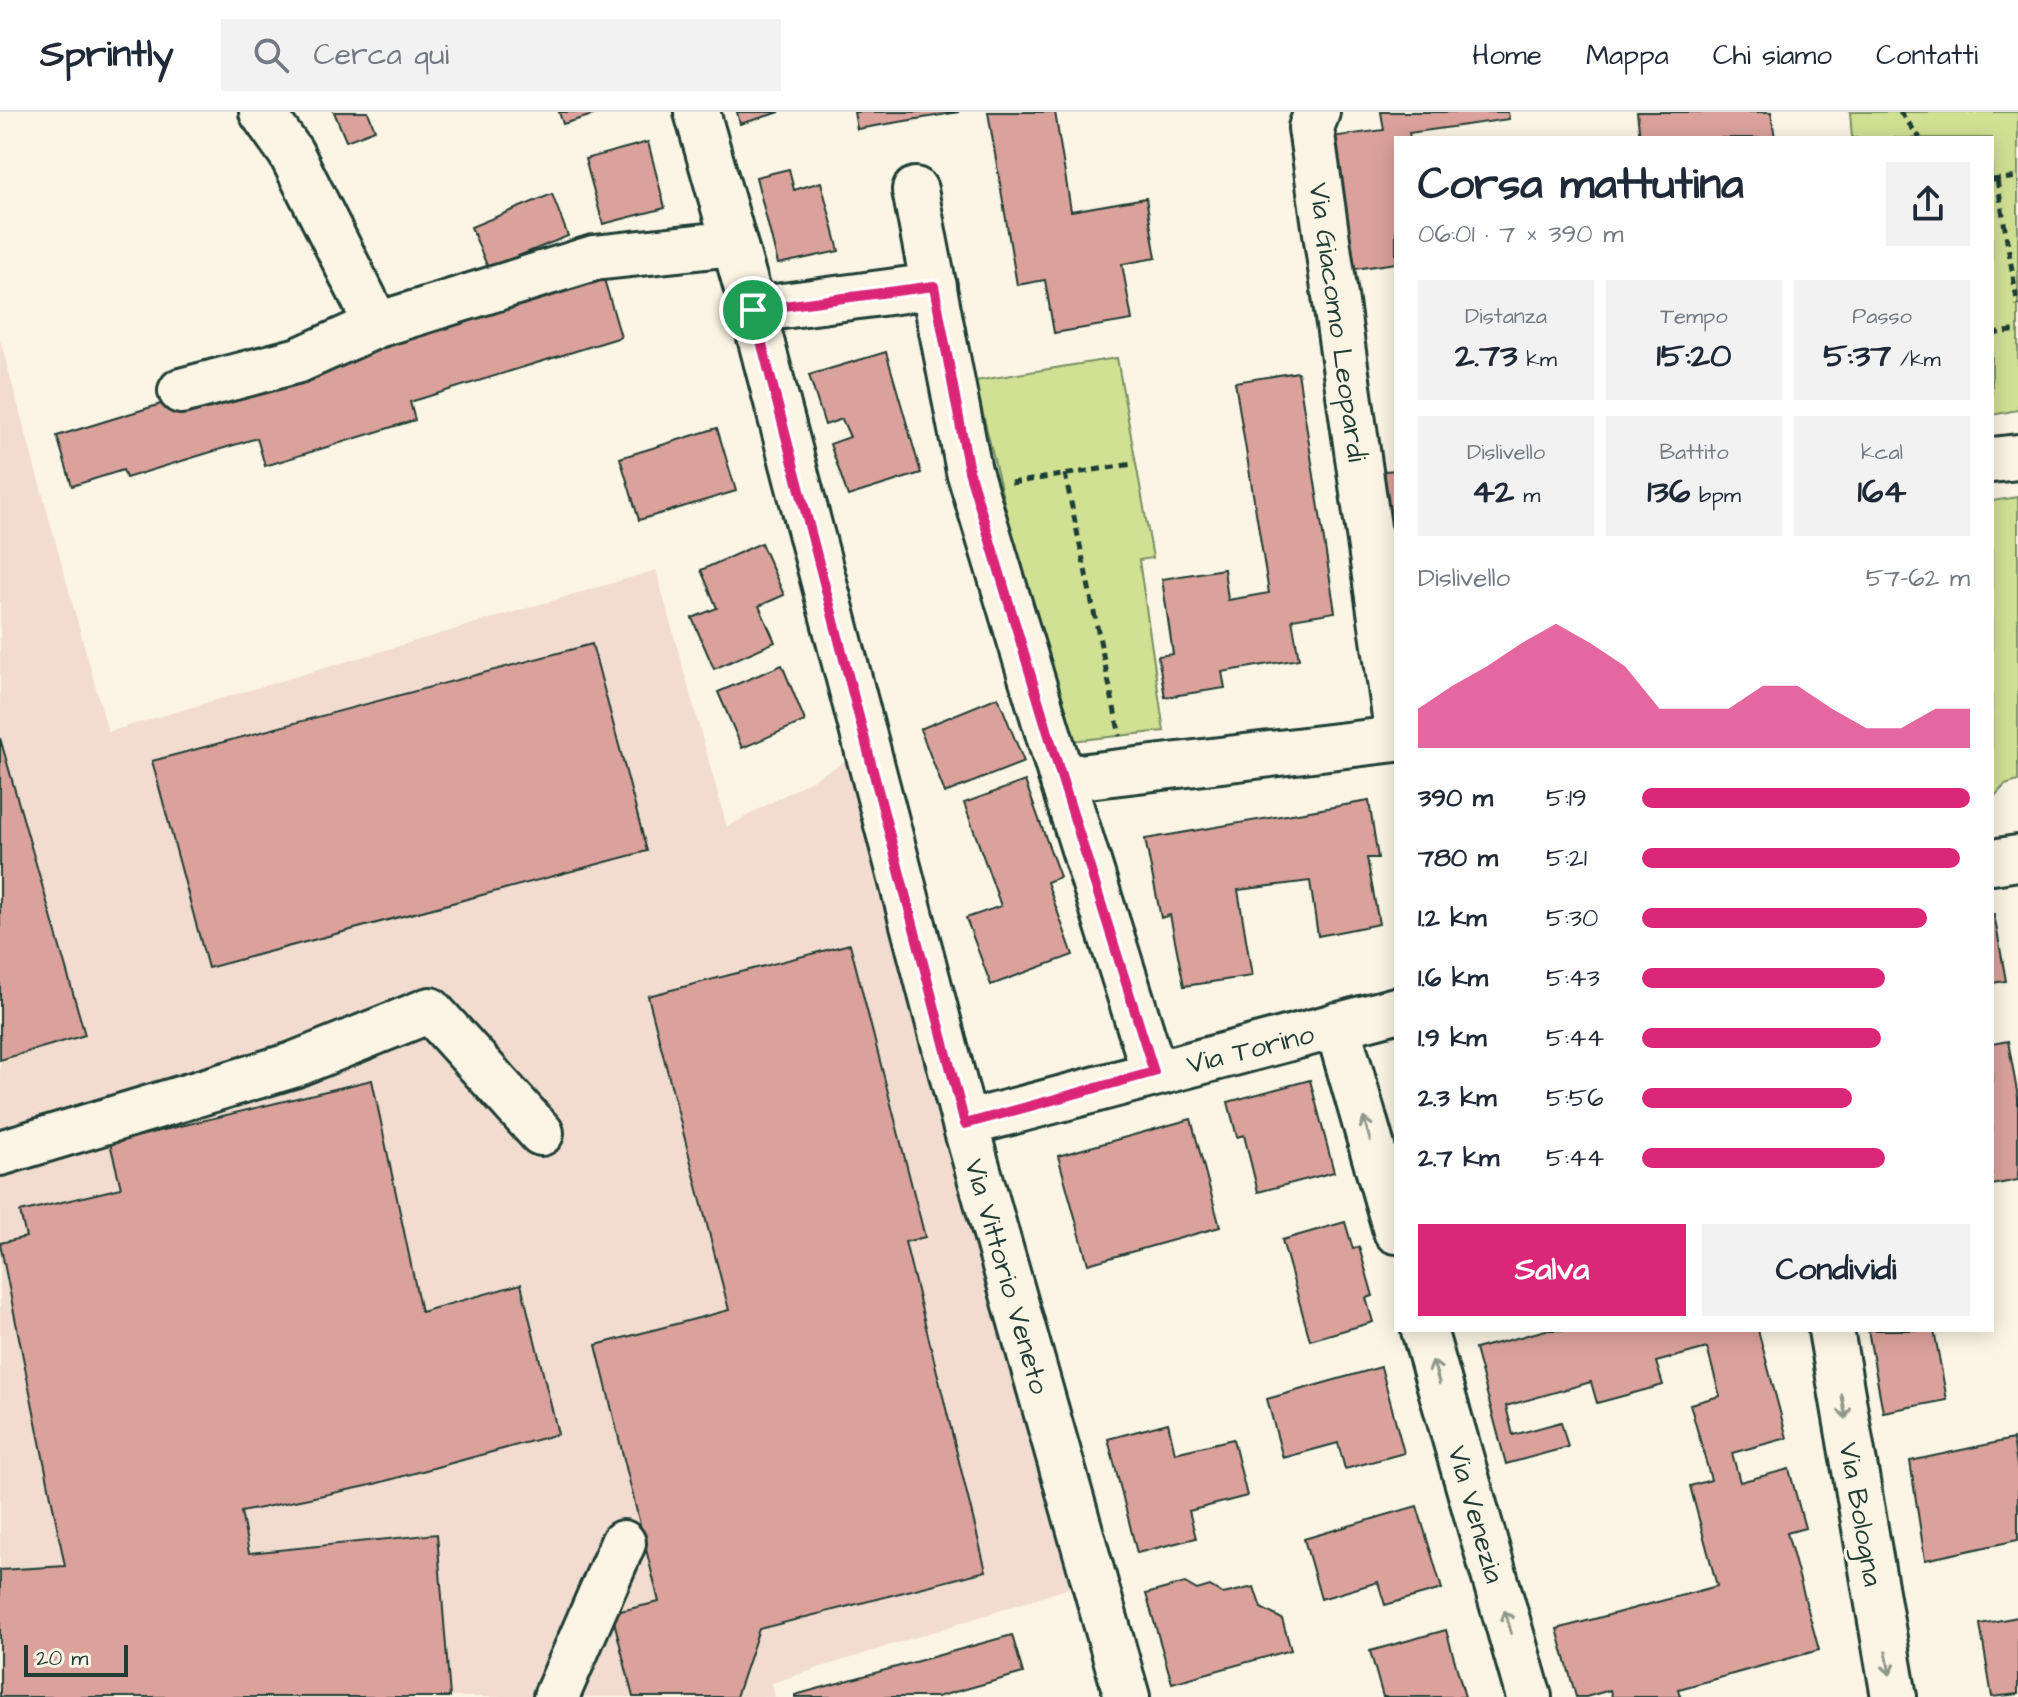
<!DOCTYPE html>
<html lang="it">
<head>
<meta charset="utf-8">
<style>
	:root { --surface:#fff; --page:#f2f2f3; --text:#1f2937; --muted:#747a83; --line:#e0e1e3; --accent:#db2777 }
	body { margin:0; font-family:"Architects Daughter",sans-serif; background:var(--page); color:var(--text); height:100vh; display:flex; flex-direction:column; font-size:30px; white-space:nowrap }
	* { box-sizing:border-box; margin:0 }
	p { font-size:26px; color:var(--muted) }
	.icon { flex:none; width:44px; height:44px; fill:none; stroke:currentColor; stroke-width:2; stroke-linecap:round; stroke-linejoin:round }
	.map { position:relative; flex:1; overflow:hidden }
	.panel { position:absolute; left:1394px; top:24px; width:600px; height:1196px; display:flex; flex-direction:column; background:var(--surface); border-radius:0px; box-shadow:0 4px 20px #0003 }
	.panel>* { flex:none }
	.scale { position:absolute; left:24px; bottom:20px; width:104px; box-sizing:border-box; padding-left:8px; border:4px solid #1f3d34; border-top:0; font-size:22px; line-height:28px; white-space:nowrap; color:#1f3d34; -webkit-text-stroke:6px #fcf5e5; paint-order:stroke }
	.pin { position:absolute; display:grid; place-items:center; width:68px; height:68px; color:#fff; margin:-34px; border:4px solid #fff; border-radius:50%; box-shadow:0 2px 8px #0007 }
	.round { display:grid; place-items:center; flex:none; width:84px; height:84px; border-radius:0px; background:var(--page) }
	.head { display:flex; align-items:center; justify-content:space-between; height:136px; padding:0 24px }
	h1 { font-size:44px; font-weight:800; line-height:60px }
	.metrics { display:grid; grid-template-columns:repeat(3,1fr); gap:12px; height:136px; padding:8px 24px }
	.metrics div { display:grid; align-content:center; border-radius:0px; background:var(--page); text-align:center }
	.metrics b { font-size:34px; font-weight:800 }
	.metrics small { font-size:22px; font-weight:400 }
	.metrics p { font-size:22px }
	.chart { height:224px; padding:16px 24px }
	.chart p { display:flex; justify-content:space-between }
	.chart svg { width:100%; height:144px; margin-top:8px; fill:var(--accent); opacity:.7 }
	.primary-button { display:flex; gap:16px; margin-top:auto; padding:16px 24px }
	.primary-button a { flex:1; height:92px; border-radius:0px; background:var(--accent); color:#fff; font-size:32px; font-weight:800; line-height:92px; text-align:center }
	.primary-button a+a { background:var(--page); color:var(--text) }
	ul { padding:0 24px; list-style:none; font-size:26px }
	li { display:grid; grid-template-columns:128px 96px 1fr; align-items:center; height:60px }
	li i { height:20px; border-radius:10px; background:var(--accent) }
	header { display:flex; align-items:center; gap:48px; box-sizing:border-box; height:112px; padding:0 40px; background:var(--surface); border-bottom:2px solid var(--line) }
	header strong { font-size:38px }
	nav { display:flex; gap:44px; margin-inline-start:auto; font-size:28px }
	.search { width:560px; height:72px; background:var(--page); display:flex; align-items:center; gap:20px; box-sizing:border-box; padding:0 28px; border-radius:0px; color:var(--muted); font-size:30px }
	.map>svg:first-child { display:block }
	.built { fill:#f2dccf }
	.green { fill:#d1e194; stroke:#788f64; stroke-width:2 }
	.building { fill:#dba29b; stroke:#1f3d34; stroke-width:2 }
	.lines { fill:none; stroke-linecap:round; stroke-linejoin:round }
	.minor-casing { stroke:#1f3d34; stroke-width:50 }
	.path { stroke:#1f3d34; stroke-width:5; stroke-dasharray:8 6; stroke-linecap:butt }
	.minor { stroke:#fcf5e5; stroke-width:44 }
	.oneway { stroke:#8e998c }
	.route-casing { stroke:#fff; stroke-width:16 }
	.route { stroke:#db2777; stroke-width:10 }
	.labels { text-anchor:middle; stroke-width:6; stroke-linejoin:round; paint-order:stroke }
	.street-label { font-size:28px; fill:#1f3d34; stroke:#fcf5e5 }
</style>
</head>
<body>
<header>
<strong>Sprintly</strong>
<div class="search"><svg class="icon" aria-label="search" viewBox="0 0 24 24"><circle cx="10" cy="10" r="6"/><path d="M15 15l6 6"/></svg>Cerca qui</div>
<nav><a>Home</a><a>Mappa</a><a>Chi siamo</a><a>Contatti</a></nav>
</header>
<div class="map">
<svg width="2018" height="1585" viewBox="0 0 2018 1585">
	<rect width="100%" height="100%" fill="#fcf5e5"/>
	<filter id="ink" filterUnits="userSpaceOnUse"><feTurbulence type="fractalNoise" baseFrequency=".0125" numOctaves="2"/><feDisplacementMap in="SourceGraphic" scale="16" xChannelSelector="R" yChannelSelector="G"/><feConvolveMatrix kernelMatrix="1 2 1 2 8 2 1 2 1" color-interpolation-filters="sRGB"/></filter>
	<g filter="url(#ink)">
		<path class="built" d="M0,228l108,392 548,-162 71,257 126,-70 217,831 -298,95 3,14h-775z"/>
		<path class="green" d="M1850,0h168v298l-26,5v-277h-140z
			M1117,246l36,200 -14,2 25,171 -102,11 -87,-361z
			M2018,385v284l-13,4 -13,14v-298z"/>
		<path class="building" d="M334,0h34l7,18 -29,11z
			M559,0h44l-40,12z
			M737,0h43l-40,12z
			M854,0h105l-102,17z
			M988,0h67l16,99 75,-13 10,60 -34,6 10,56 -78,13 -9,-53 -28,5z
			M1381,0h127l1,7 -100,14 1,5h-14v125l-55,8 -18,-133 61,-8z
			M1637,0h134l4,26h-135z
			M648,30l17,66 -62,16 -18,-65z
			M789,57l5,21 27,-8 18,69 -61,13 -22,-87z
			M552,82l16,42 -80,32 -17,-41z
			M601,157l20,68 -211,65 5,18 -150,46 -8,-28 -131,40 -3,-8 -51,16 -15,-50z
			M886,240l35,121 -73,23 -18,-52 20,-7 -8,-18 -17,6 -16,-50z
			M1298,260l37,240 -43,7 7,40 -77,13 3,16 -60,9 -7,-41 15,-2 -11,-75 62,-10 4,31 41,-7 -34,-211z
			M717,316l19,63 -97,29 -19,-62z
			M1396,358v122l-25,-120z
			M761,431l23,52 -25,11 16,36 -61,27 -22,-51 25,-10 -16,-38z
			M592,532l55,207 -439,117 -56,-207z
			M782,553l23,56 -63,27 -24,-56z
			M998,585l26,65 -79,31 -25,-64z
			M0,626l85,297 -85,25z
			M1025,669l35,96 -13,5 26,73 -82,30 -25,-67 35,-12 -37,-103z
			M1369,689l9,57h-11l12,66 -61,12 -8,-55 -72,9 14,86 -68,10 -14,-71 -9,3 -16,-79z
			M1992,802h2l12,67 -14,2z
			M850,832l75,293 -20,5 81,329 -227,58 -23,68h-103l-21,-84 47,-11 -63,-257 133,-35 -81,-314z
			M2008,929l10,56v83l-26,5v-141z
			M372,968l49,232 100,-28 37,150 -191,52 -126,26 8,41 188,-19 13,163h-450v-127l65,-4 -65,-323 26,-6 -6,-25 101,-24 -11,-45z
			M1310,968l24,92 -76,20 -14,-57 -7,2 -9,-35z
			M1191,1007l29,108 -132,37 -30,-108z
			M1345,1110l8,27 6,-2 14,49 -7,2 7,24 -63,18 -28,-100z
			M1546,1218h212l29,108 -55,15 8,29 49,-13 16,59 -18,5 32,117 -140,39 2,8h-69l-2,-7 -24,7h-10l-19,-68 160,-43 -27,-100 21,-6 -21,-76 30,-8 -13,-48 -51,14 7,23 -66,18 -6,-21 -85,24 7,29 48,-13 7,25 -62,17 -31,-115z
			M1868,1218h66l13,70 -64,12z
			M1381,1255l23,86 -59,16 -7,-26 -55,15 -16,-59z
			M1168,1311l7,30 58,-14 14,57 -58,15 7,27 -59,15 -29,-114z
			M2013,1327l5,32v69l-93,20 -15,-99z
			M1417,1394l25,83 -57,16 -7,-23 -57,17 -17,-60z
			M1185,1471l12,7 13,-4 13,8 31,-7 7,21 21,11 9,31 -119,33 -26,-89z
			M2018,1505v77l-26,3 -12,-73z
			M1446,1518l19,67h-82l-13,-46z
			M1012,1523l11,38 -86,24h-142v-2z"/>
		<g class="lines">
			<g class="minor-casing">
				<path id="minor" d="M262,0l29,41 86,172
					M697,0l56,198 212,814 162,573
					M1317,0l-6,16 85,595
					M915,78l54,281 93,308 92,293
					M753,198l181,-24
					M181,279l118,-31 78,-35 217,-67 140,-15
					M1992,348l26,-3
					M1062,667l334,-40
					M1992,750l26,-4
					M1337,913l59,206
					M965,1012l431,-114
					M0,1041l293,-88 137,-55 111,123
					M1424,1218l105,367
					M1831,1218l63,367
					M556,1585l67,-154"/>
			</g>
			<path class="path" d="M1900,0l20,26
				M1992,68l26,-3
				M1997,68l21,126
				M1992,222l26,-4
				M1065,362l55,262
				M1011,371l122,-19"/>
			<use href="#minor" class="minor"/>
		</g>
		<defs><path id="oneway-shaft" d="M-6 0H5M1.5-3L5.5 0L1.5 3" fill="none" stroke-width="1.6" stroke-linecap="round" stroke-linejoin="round" transform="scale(2)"/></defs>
		<g class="oneway">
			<use href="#oneway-shaft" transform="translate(1367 1017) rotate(-106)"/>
			<use href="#oneway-shaft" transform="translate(1436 1260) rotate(-106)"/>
			<use href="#oneway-shaft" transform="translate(1844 1295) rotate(80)"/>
			<use href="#oneway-shaft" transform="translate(1508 1510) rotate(-106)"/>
			<use href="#oneway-shaft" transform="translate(1888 1551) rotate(80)"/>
		</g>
	</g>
	<g class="lines" filter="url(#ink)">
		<g class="route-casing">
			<path id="route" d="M934,174l35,185 93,308 92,293 -189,52 -212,-814z"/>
		</g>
		<use href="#route" class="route"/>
	</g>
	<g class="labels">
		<g class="street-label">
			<text transform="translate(1339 210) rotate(82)" y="10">Via Giacomo Leopardi</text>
			<text transform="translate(1250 936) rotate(-14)" y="10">Via Torino</text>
			<text transform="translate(1008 1164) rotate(74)" y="10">Via Vittorio Veneto</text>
			<text transform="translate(1477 1402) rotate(74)" y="10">Via Venezia</text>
			<text transform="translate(1862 1402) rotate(80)" y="10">Via Bologna</text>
		</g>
	</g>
</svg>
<div class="scale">20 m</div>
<div class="pin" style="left:753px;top:198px;background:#1e9e55"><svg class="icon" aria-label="arrive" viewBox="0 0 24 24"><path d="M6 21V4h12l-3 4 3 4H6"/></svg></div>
<section class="panel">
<div class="head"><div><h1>Corsa mattutina</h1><p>06:01 · 7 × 390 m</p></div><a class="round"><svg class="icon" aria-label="share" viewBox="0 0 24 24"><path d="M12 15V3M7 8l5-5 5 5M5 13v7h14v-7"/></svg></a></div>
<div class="metrics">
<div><p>Distanza</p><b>2.73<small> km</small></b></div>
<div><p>Tempo</p><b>15:20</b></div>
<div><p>Passo</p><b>5:37<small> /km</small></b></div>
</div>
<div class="metrics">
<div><p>Dislivello</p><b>42<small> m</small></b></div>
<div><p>Battito</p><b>136<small> bpm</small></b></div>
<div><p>kcal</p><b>164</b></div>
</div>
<div class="chart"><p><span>Dislivello</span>57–62 m</p>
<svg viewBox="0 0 160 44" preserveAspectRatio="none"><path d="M0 44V32L10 25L20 19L30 12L40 6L50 12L60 19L70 32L80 32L90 32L100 25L110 25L120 32L130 38L140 38L150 32L160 32V44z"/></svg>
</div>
<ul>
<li><b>390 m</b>5:19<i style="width:100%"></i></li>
<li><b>780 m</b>5:21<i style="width:97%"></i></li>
<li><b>1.2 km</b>5:30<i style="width:87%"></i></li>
<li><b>1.6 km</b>5:43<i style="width:74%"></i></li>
<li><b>1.9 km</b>5:44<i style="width:73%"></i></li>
<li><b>2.3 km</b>5:56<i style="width:64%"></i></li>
<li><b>2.7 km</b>5:44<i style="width:74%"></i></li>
</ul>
<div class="primary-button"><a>Salva</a><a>Condividi</a></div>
</section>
</div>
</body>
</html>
